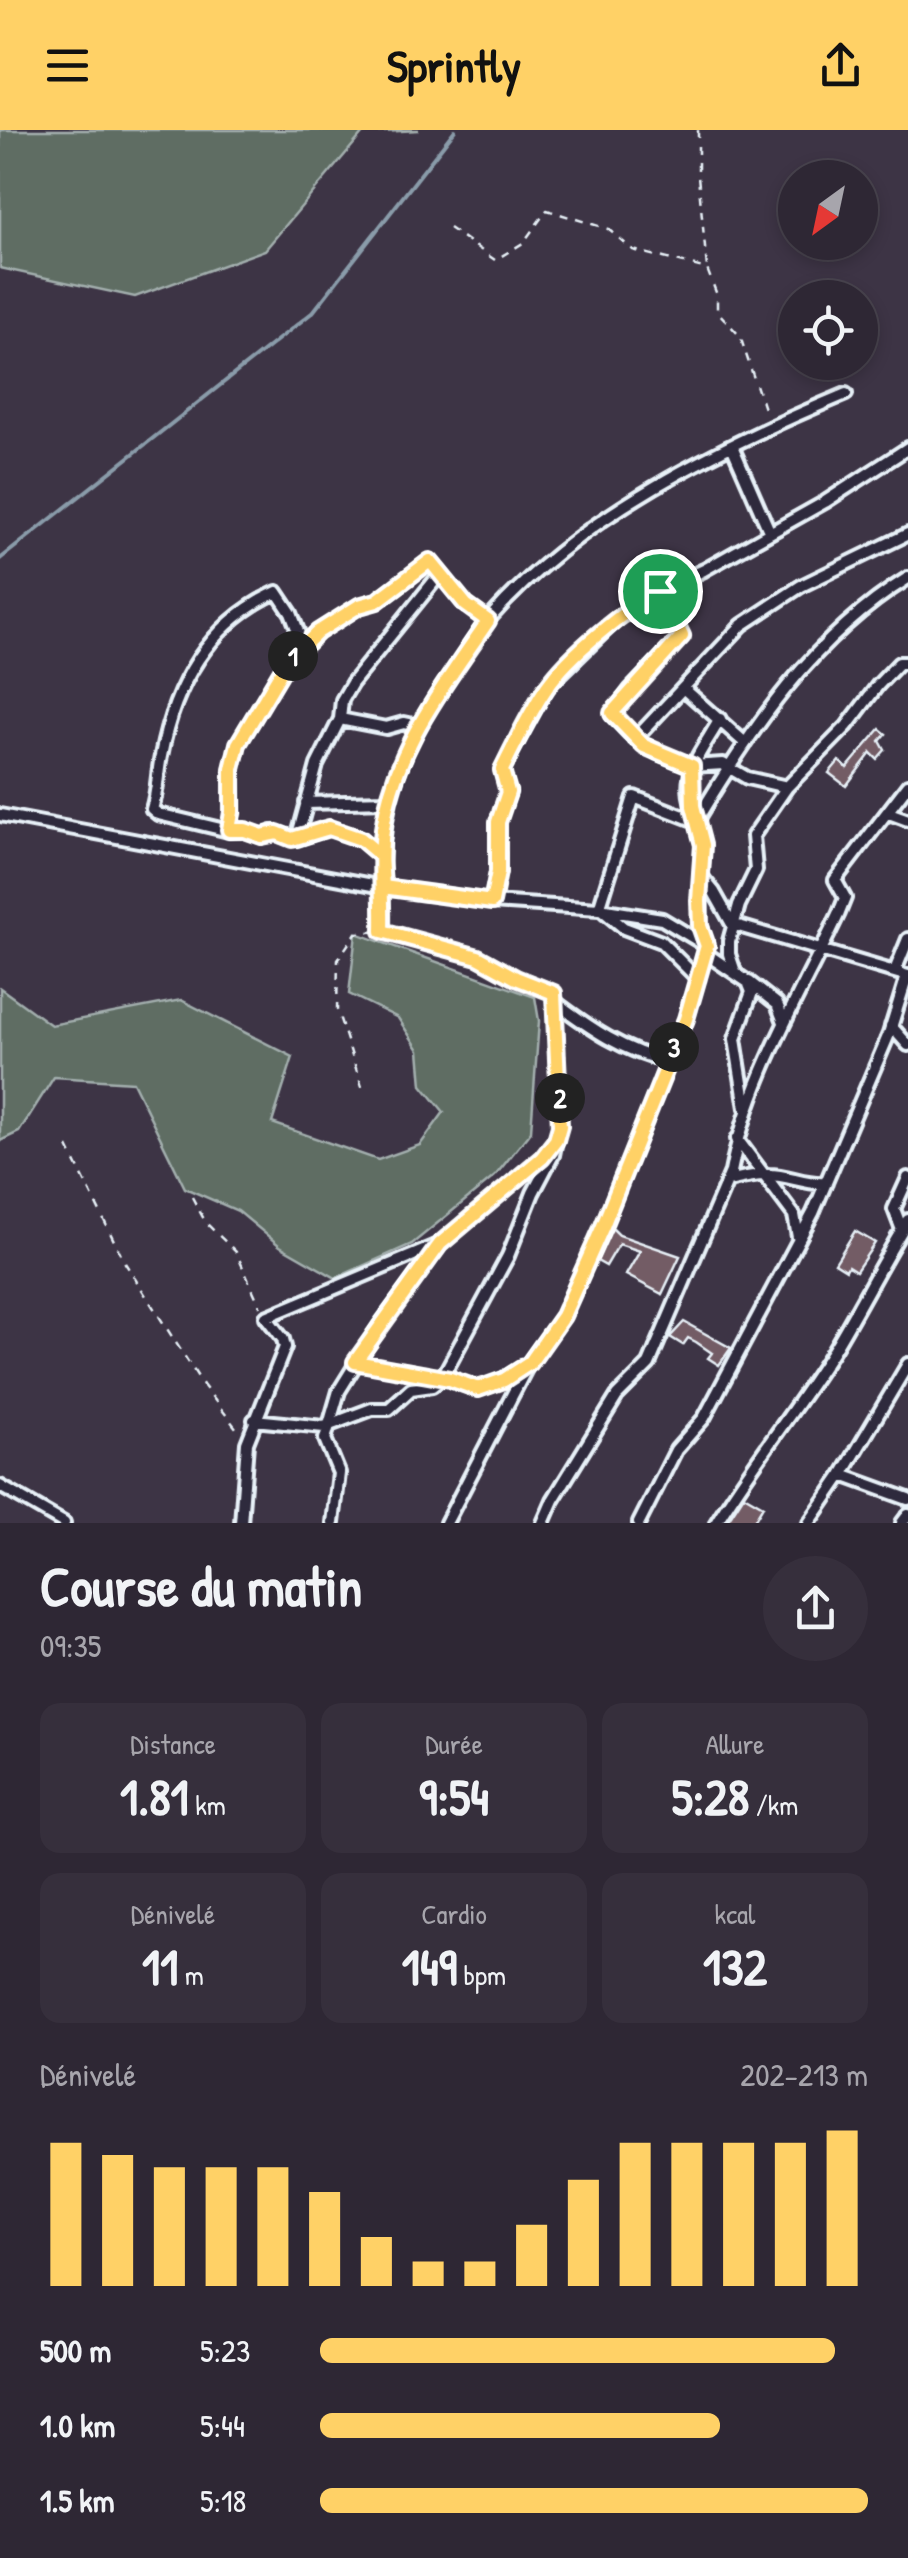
<!DOCTYPE html>
<html lang="fr">
<head>
<meta charset="utf-8">
<style>
	:root { --surface:#2e2734; --page:#362f3c; --text:#f1f3f6; --muted:#a7a5ac; --line:#49444f; --accent:#ffd166 }
	body { margin:0; font-family:"Patrick Hand",sans-serif; background:var(--page); color:var(--text); height:100vh; display:flex; flex-direction:column; font-size:38px; white-space:nowrap }
	* { box-sizing:border-box; margin:0 }
	p { font-size:32px; color:var(--muted) }
	.icon { flex:none; width:55px; height:55px; fill:none; stroke:currentColor; stroke-width:2; stroke-linecap:round; stroke-linejoin:round }
	.map { position:relative; height:1393px; overflow:hidden }
	.details { display:flex; flex-direction:column; background:var(--surface); flex:1 }
	.details>* { flex:none }
	.needle { width:65px; rotate:213deg }
	.controls { position:absolute; left:778px; top:30px; display:grid; gap:20px }
	.controls a { display:grid; place-items:center; width:100px; height:100px; border-radius:50%; background:var(--surface); box-shadow:0 5px 15px #0003,0 0 0 2px var(--line); font-size:50px }
	.pin { position:absolute; display:grid; place-items:center; width:85px; height:85px; color:#fff; margin:-42px; border:5px solid #fff; border-radius:50%; box-shadow:0 2px 10px #0007 }
	.km { position:absolute; width:50px; height:50px; margin:-25px; border-radius:50%; background:#222; color:#fff; font-size:28px; line-height:50px; text-align:center }
	.round { display:grid; place-items:center; flex:none; width:105px; height:105px; border-radius:52px; background:var(--page) }
	.summary { display:flex; align-items:center; justify-content:space-between; height:170px; padding:0 40px }
	h1 { font-size:55px; font-weight:800; line-height:75px }
	.figures { display:grid; grid-template-columns:repeat(3,1fr); gap:15px; height:170px; padding:10px 40px }
	.figures div { display:grid; align-content:center; border-radius:20px; background:var(--page); text-align:center }
	.figures b { font-size:50px; font-weight:800 }
	.figures small { font-size:28px; font-weight:400 }
	.figures p { font-size:28px }
	.chart { height:280px; padding:20px 40px }
	.chart p { display:flex; justify-content:space-between }
	.chart svg { width:100%; height:180px; margin-top:10px; stroke:var(--accent); stroke-width:6 }
	ul { padding:0 40px; list-style:none; font-size:32px }
	li { display:grid; grid-template-columns:160px 120px 1fr; align-items:center; height:75px }
	li i { height:25px; border-radius:12px; background:var(--accent) }
	header { display:flex; justify-content:space-between; align-items:center; height:130px; padding:0 40px; background:var(--accent); color:#111; font-size:45px; font-weight:800 }
	.map>svg:first-child { display:block }
	.green { fill:#5e6d64; stroke:#a3afae; stroke-width:2.5 }
	.lines { fill:none; stroke-linecap:round; stroke-linejoin:round }
	.stream { stroke:#8a9caa; stroke-width:4 }
	.building { fill:#735b65; stroke:#e8f1f8; stroke-width:2.5 }
	.street-casing { stroke:#e8f1f8; stroke-width:18 }
	.path { stroke:#e8f1f8; stroke-width:2.5; stroke-dasharray:8 8; stroke-linecap:butt }
	.street { stroke:#2f2a3d; stroke-width:10 }
	.route-casing { stroke:#fff; stroke-width:20 }
	.route { stroke:#ffd166; stroke-width:12 }
</style>
</head>
<body>
<header><svg class="icon" aria-label="menu" viewBox="0 0 24 24"><path d="M4 6h16M4 12h16M4 18h16"/></svg>Sprintly<svg class="icon" aria-label="share" viewBox="0 0 24 24"><path d="M12 15V3M7 8l5-5 5 5M5 13v7h14v-7"/></svg></header>
<div class="map">
<svg width="908" height="1393" viewBox="0 0 908 1393">
	<rect width="100%" height="100%" fill="#3d3445"/>
	<filter id="ink" filterUnits="userSpaceOnUse"><feTurbulence type="fractalNoise" baseFrequency=".01" numOctaves="2"/><feDisplacementMap in="SourceGraphic" scale="20" xChannelSelector="R" yChannelSelector="G"/><feConvolveMatrix kernelMatrix="1 2 1 2 8 2 1 2 1" color-interpolation-filters="sRGB"/></filter>
	<g filter="url(#ink)">
		<path class="green" d="M0,0h419l-56,3 -98,117 -130,47 -135,-29z
			M356,803l179,64 4,24 -8,110 -36,45 -83,68 -76,34 -56,-32 -42,-35 -53,-23 -52,-106 -79,-5 -35,55 -19,9v-153l51,37 130,-25 112,57 -21,66 106,37 42,-15 24,-33 -22,-27 -3,-35 -21,-32 -49,-24z"/>
		<g class="lines">
			<path class="stream" d="M0,429l313,-247 142,-182"/>
		</g>
		<path class="building" d="M880,599l6,5 -6,7 5,9 -8,9 -6,-6 -25,33 -17,-13 10,-12 8,7z
			M612,1098l7,7 61,21 -18,38 -36,-19 14,-24 -21,-7 -13,22 -9,-5z
			M855,1101l20,12 -19,28 -8,-5 -2,4 -11,-7z
			M684,1192l47,26 -12,17 -11,-7 4,-5 -16,-11 -8,-4 -5,7 -13,-8z
			M744,1365l19,11 -10,17h-27z"/>
		<g class="lines">
			<g class="street-casing">
				<path id="street" d="M732,316l38,87
					M908,448c-95,59 -155,148 -212,243l7,24 -2,31 13,16 18,32 176,52
					M660,461l22,45 -52,54 -18,25 23,24 23,14 34,13 31,-2 24,14 40,9
					M303,514l-12,-31 -14,-21c-68,30 -103,94 -116,164 -4,19 -3,35 -9,53l6,5 71,17 16,-1 17,6 10,-4 25,7 32,-11 32,11 20,17
					M683,558l61,54
					M340,589l46,9 18,-5 14,3
					M635,609l107,-114 59,-39 107,-52
					M306,673l81,-2
					M889,683l19,7
					M0,685l383,72 109,15 107,7 63,10 45,27
					M698,688c-23,-41 4,-66 22,-99
					M229,701l4,-19 -1,-43 6,-25 49,-82 31,-30 41,-26 18,-5 53,-40 36,44 22,16
					M297,709l20,-74 23,-46 2,-19 10,-17 88,-109
					M383,757c-6,-77 20,-142 63,-205 15,-20 27,-44 43,-63 91,-104 232,-173 357,-225
					M492,772l6,-30v-50l11,-30 -7,-22 45,-83 71,-69 25,-19 61,-29 121,-68 83,-54
					M599,779l35,-112 62,24
					M601,779l23,19 37,14 37,37
					M705,823l43,29 4,10 -17,47 11,69
					M895,841l13,-32
					M735,842l-6,-18v-13l10,-36 17,-35 -3,-34 34,-49 60,-61 31,-41 21,-22h9
					M749,852l28,22 7,18
					M554,871c37,28 69,50 115,61
					M891,896l17,19
					M737,1009l57,76 4,22
					M728,1051c13,-3 27,-7 41,-6 20,0 37,10 57,8
					M902,1100l-8,-21 14,-31
					M355,1232l95,17 29,10 25,-10 25,-15
					M254,1290l70,7 48,-18h17l22,-20 21,-3 10,-8 66,-122 25,-63 20,-38 3,-15
					M842,1345l66,24
					M0,1356l64,37
					M241,1393l6,-80 38,-96 -2,-8 -17,-22 174,-73 -60,81 -41,66 -14,48 14,34 -6,50
					M446,1393l83,-160 34,-47 40,-89 83,-208 21,-73 -7,-20 1,-50
					M543,1393l10,-23 64,-104 32,-32 82,-192c18,-94 68,-174 108,-259l6,-15 -10,-18 73,-95
					M639,1393l37,-73 28,-32 109,-205 76,-179 18,-58
					M716,1393c36,-60 81,-114 118,-174 26,-43 48,-87 74,-129
					M809,1393l33,-48 66,-111
					M902,1393l6,-8"/>
			</g>
			<path class="path" d="M698,0v46l9,92
				M449,98l46,32 28,-17 24,-33 61,19 25,21 74,19 10,26v16l23,25 26,79
				M382,801l96,26 38,21 33,13
				M555,886l4,112
				M362,957l-25,-77 1,-51 18,-26 26,-2 1,-32
				M68,1017l57,116 78,122 37,48
				M192,1067l14,26 30,29 24,54
				M447,1108l89,-75"/>
			<use href="#street" class="street"/>
		</g>
	</g>
	<g class="lines" filter="url(#ink)">
		<g class="route-casing">
			<path id="route" d="M660,461c-35,18 -91,64 -113,96 -18,26 -31,55 -45,83l6,22 -10,30v50l-6,30 -109,-15 -2,-31 -20,-17 -32,-11 -37,11 -15,-6 -15,3 -17,-6h-16l3,-18v-43l6,-25 49,-82 31,-30 41,-26 18,-5 53,-40 36,44 22,16c-44,65 -95,128 -105,208 -4,33 0,68 -1,102l96,26 38,21 38,15 6,133 -4,14 -14,18 -102,86 -85,118 95,17 28,10 26,-9 26,-17 33,-47 40,-90 83,-207 21,-73 -7,-20 -1,-25 4,-56 -10,-39 -1,-40 -48,-20 -32,-33 70,-77 -22,-45"/>
		</g>
		<use href="#route" class="route"/>
	</g>
</svg>
<div class="controls">
<a><svg class="needle" viewBox="-14 -14 28 28"><path d="M0-13l5 13h-10z" fill="#e53935"/><path d="M0 13l5-13h-10z" fill="#a7a5ac"/></svg></a>
<a><svg class="icon" aria-label="locate" viewBox="0 0 24 24"><circle cx="12" cy="12" r="6"/><path d="M12 2v4M12 18v4M2 12h4M18 12h4"/></svg></a>
</div>
<div class="pin" style="left:660px;top:461px;background:#1e9e55"><svg class="icon" aria-label="arrive" viewBox="0 0 24 24"><path d="M6 21V4h12l-3 4 3 4H6"/></svg></div>
<b class="km" style="left:293px;top:526px">1</b>
<b class="km" style="left:560px;top:968px">2</b>
<b class="km" style="left:674px;top:917px">3</b>
</div>
<section class="details">
<div class="summary"><div><h1>Course du matin</h1><p>09:35</p></div><a class="round"><svg class="icon" aria-label="share" viewBox="0 0 24 24"><path d="M12 15V3M7 8l5-5 5 5M5 13v7h14v-7"/></svg></a></div>
<div class="figures">
<div><p>Distance</p><b>1.81<small> km</small></b></div>
<div><p>Durée</p><b>9:54</b></div>
<div><p>Allure</p><b>5:28<small> /km</small></b></div>
</div>
<div class="figures">
<div><p>Dénivelé</p><b>11<small> m</small></b></div>
<div><p>Cardio</p><b>149<small> bpm</small></b></div>
<div><p>kcal</p><b>132</b></div>
</div>
<div class="chart"><p><span>Dénivelé</span>202–213 m</p>
<svg viewBox="0 0 160 44" preserveAspectRatio="none"><path d="M5 44V9M15 44V12M25 44V15M35 44V15M45 44V15M55 44V21M65 44V32M75 44V38M85 44V38M95 44V29M105 44V18M115 44V9M125 44V9M135 44V9M145 44V9M155 44V6"/></svg>
</div>
<ul>
<li><b>500 m</b>5:23<i style="width:94%"></i></li>
<li><b>1.0 km</b>5:44<i style="width:73%"></i></li>
<li><b>1.5 km</b>5:18<i style="width:100%"></i></li>
</ul>
</section>
</body>
</html>
